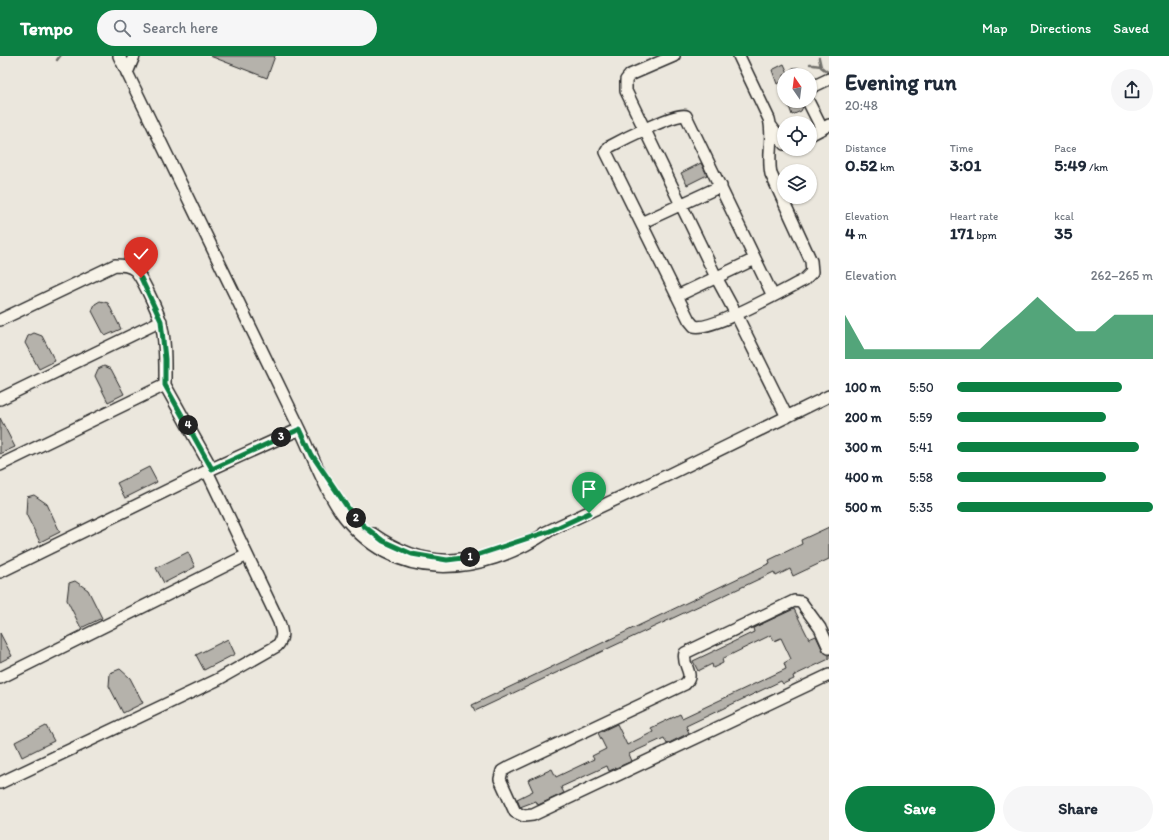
<!DOCTYPE html>
<html lang="en">
<head>
<meta charset="utf-8">
<style>
	:root { --surface:#fff; --page:#f6f6f7; --text:#1f2937; --muted:#747a83; --accent:#0b8043 }
	body { margin:0; font-family:Itim,sans-serif; background:var(--page); color:var(--text); height:100vh; display:flex; flex-direction:column; font-size:15px; white-space:nowrap }
	* { box-sizing:border-box; margin:0 }
	p { font-size:13px; color:var(--muted) }
	.icon { flex:none; width:22px; height:22px; fill:none; stroke:currentColor; stroke-width:2; stroke-linecap:round; stroke-linejoin:round }
	.map { position:relative; flex:1; overflow:hidden }
	.sheet { display:flex; flex-direction:column; background:var(--surface); width:340px }
	.sheet>* { flex:none }
	.needle { width:26px; rotate:346deg }
	.fabs { position:absolute; left:777px; top:12px; display:grid; gap:8px }
	.fabs a { display:grid; place-items:center; width:40px; height:40px; border-radius:50%; background:var(--surface); box-shadow:0 1px 3px #0004; font-size:20px }
	.pin { position:absolute; display:grid; place-items:center; width:34px; height:34px; color:#fff; margin:-41px -17px; border-radius:50% 50% 50% 0; rotate:-45deg; box-shadow:0 0 4px #0007 }
	.pin .icon { rotate:45deg }
	.km { position:absolute; width:20px; height:20px; margin:-10px; border-radius:50%; background:#222; color:#fff; font-size:11px; line-height:20px; text-align:center }
	.round { display:grid; place-items:center; flex:none; width:42px; height:42px; border-radius:21px; background:var(--page) }
	.summary { display:flex; align-items:center; justify-content:space-between; height:68px; padding:0 16px }
	h1 { font-size:22px; font-weight:800; line-height:30px }
	.figures { display:grid; grid-template-columns:repeat(3,1fr); gap:6px; height:68px; padding:4px 16px }
	.figures div { display:grid; align-content:center }
	.figures b { font-size:17px; font-weight:800 }
	.figures small { font-size:11px; font-weight:400 }
	.figures p { font-size:11px }
	.chart { height:112px; padding:8px 16px }
	.chart p { display:flex; justify-content:space-between }
	.chart svg { width:100%; height:72px; margin-top:4px; fill:var(--accent); opacity:.7 }
	.cta { display:flex; gap:8px; margin-top:auto; padding:8px 16px }
	.cta a { flex:1; height:46px; border-radius:24px; background:var(--accent); color:#fff; font-size:16px; font-weight:800; line-height:46px; text-align:center }
	.cta a+a { background:var(--page); color:var(--text) }
	ul { padding:0 16px; list-style:none; font-size:13px }
	li { display:grid; grid-template-columns:64px 48px 1fr; align-items:center; height:30px }
	li i { height:10px; border-radius:5px; background:var(--accent) }
	header { display:flex; align-items:center; gap:24px; box-sizing:border-box; height:56px; padding:0 20px; background:var(--accent); color:#fff }
	header strong { font-size:19px }
	nav { display:flex; gap:22px; margin-inline-start:auto; font-size:14px }
	.search { width:280px; height:36px; background:var(--page); display:flex; align-items:center; gap:10px; box-sizing:border-box; padding:0 14px; border-radius:22px; color:var(--muted); font-size:15px }
	main { display:flex; flex:1; min-height:0 }
	.map>svg:first-child { display:block }
	.lines { fill:none; stroke-linecap:round; stroke-linejoin:round }
	.stream { stroke:#72716c; stroke-width:2.5 }
	.building { fill:#b5b2ab; stroke:#2b2b2b }
	.minor-casing { stroke:#2b2b2b; stroke-width:14 }
	.minor { stroke:#f7f3e8; stroke-width:11 }
	.route-casing { stroke:#fff; stroke-width:8 }
	.route { stroke:#0b8043; stroke-width:5 }
</style>
</head>
<body>
<header>
<strong>Tempo</strong>
<div class="search"><svg class="icon" aria-label="search" viewBox="0 0 24 24"><circle cx="10" cy="10" r="6"/><path d="M15 15l6 6"/></svg>Search here</div>
<nav><a>Map</a><a>Directions</a><a>Saved</a></nav>
</header>
<main>
<div class="map">
<svg width="829" height="784" viewBox="0 0 829 784">
	<rect width="100%" height="100%" fill="#ebe7dd"/>
	<filter id="ink" filterUnits="userSpaceOnUse"><feTurbulence type="fractalNoise" baseFrequency=".025" numOctaves="2"/><feDisplacementMap in="SourceGraphic" scale="8" xChannelSelector="R" yChannelSelector="G"/><feConvolveMatrix kernelMatrix="1 2 1 2 8 2 1 2 1" color-interpolation-filters="sRGB"/></filter>
	<g filter="url(#ink)">
		<g class="lines">
			<path class="stream" d="M819,2l2,9 8,6
				M57,4l3,-4
				M810,8h1
				M813,9l8,1"/>
		</g>
		<path class="building" d="M210,0h65l-8,22z
			M784,8l5,11h-5v6l-7,3 -5,-14z
			M787,45h14l2,6 -2,4 -9,4z
			M701,107l6,12 -20,10 -6,-12z
			M100,245l8,2 13,26 -16,7 -13,-25 3,-7z
			M34,277l8,3 13,25 -16,8 -14,-26 3,-7z
			M104,310l7,3 13,25 -16,8 -13,-26 3,-7z
			M0,362l15,29 -15,7z
			M149,411l8,15 -32,16 -8,-15z
			M34,439l13,9 13,28 -20,10 -14,-28 1,-17z
			M829,471v32l-36,17 -3,-7 -14,7 -2,-4 -68,32 -1,-1 -230,108 -3,-6 298,-142 -1,-3 33,-16 -1,-4z
			M188,496l7,15 -31,16 -8,-15z
			M75,525l13,9 14,28 -21,10 -14,-28 2,-17z
			M794,553l15,30 7,-3 7,15 6,4v4l-36,17 1,3 -11,5 -2,-3 -95,45 3,7 -22,11 -3,-6 -35,16 3,7 -23,10 -2,-5 -46,21 3,6 -26,12 -2,-4 -16,6 -3,-8 16,-8 -5,-11 24,-11 4,8 38,-18 -2,-3 14,-7 -8,-16 19,-9 10,21 26,-13 -2,-4 29,-14 2,4 104,-49 -2,-6 7,-4 -10,-21 -7,3 -3,-6 -49,24 1,4 -10,5 -1,-4 -14,7 -5,-10 61,-29 -1,-4z
			M0,577l12,23 -12,6z
			M228,583l7,15 -31,16 -8,-15z
			M120,613l10,9 13,25 -20,10 -14,-27 1,-13z
			M46,670l8,15 -32,16 -7,-15z"/>
		<g class="lines">
			<g class="minor-casing">
				<path id="minor" d="M119,0l181,373c13,27 23,57 40,82 53,75 141,66 209,20
					M674,0l-44,19 -4,5v11l90,186 20,37 51,103
					M739,0l30,63c5,18 -2,36 2,55l40,87 1,11 -8,8c-18,9 -94,52 -110,46l-5,-6 -83,-168 3,-5c11,-6 69,-36 77,-31l87,180
					M127,17l7,-17
					M796,18v1
					M810,32l19,-9
					M808,45l14,28
					M771,70l13,18
					M810,79l19,-10
					M641,167l80,-37
					M677,240l78,-37
					M0,264l115,-55c7,0 14,0 20,5 7,7 22,40 25,50 6,17 5,47 5,65
					M0,343l161,-78
					M0,409l165,-80 47,84
					M544,477l124,-58 161,-79
					M373,478c26,18 56,30 88,25
					M0,516l207,-101 93,-42
					M829,592l-9,-20 -19,-26 -7,-1 -109,52c-4,12 11,21 0,31l-176,83 -7,4 -2,8 15,33 9,4 9,-1 296,-140
					M0,622l247,-123
					M0,727l217,-103 60,-34c7,-8 5,-14 2,-24l-72,-151"/>
			</g>
			<use href="#minor" class="minor"/>
		</g>
	</g>
	<g class="lines" filter="url(#ink)">
		<g class="route-casing">
			<path id="route" d="M141,222l20,43 4,38v26l47,84 88,-40 12,26 40,59 12,12 19,15 29,13 35,6 24,-3 79,-26 39,-18"/>
		</g>
		<use href="#route" class="route"/>
	</g>
</svg>
<div class="fabs">
<a><svg class="needle" viewBox="-14 -14 28 28"><path d="M0-13l5 13h-10z" fill="#e53935"/><path d="M0 13l5-13h-10z" fill="#747a83"/></svg></a>
<a><svg class="icon" aria-label="locate" viewBox="0 0 24 24"><circle cx="12" cy="12" r="6"/><path d="M12 2v4M12 18v4M2 12h4M18 12h4"/></svg></a>
<a><svg class="icon" aria-label="layers" viewBox="0 0 24 24"><path d="M12 4l9 5-9 5-9-5zM3 14l9 5 9-5"/></svg></a>
</div>
<div class="pin" style="left:589px;top:457px;background:#1e9e55"><svg class="icon" aria-label="arrive" viewBox="0 0 24 24"><path d="M6 21V4h12l-3 4 3 4H6"/></svg></div>
<div class="pin" style="left:141px;top:222px;background:#d93025"><svg class="icon" aria-label="check" viewBox="0 0 24 24"><path d="M5 12l5 5 9-10"/></svg></div>
<b class="km" style="left:470px;top:501px">1</b>
<b class="km" style="left:356px;top:462px">2</b>
<b class="km" style="left:281px;top:381px">3</b>
<b class="km" style="left:188px;top:369px">4</b>
</div>
<section class="sheet">
<div class="summary"><div><h1>Evening run</h1><p>20:48</p></div><a class="round"><svg class="icon" aria-label="share" viewBox="0 0 24 24"><path d="M12 15V3M7 8l5-5 5 5M5 13v7h14v-7"/></svg></a></div>
<div class="figures">
<div><p>Distance</p><b>0.52<small> km</small></b></div>
<div><p>Time</p><b>3:01</b></div>
<div><p>Pace</p><b>5:49<small> /km</small></b></div>
</div>
<div class="figures">
<div><p>Elevation</p><b>4<small> m</small></b></div>
<div><p>Heart rate</p><b>171<small> bpm</small></b></div>
<div><p>kcal</p><b>35</b></div>
</div>
<div class="chart"><p><span>Elevation</span>262–265 m</p>
<svg viewBox="0 0 160 44" preserveAspectRatio="none"><path d="M0 44V17L10 38L20 38L30 38L40 38L50 38L60 38L70 38L80 27L90 17L100 6L110 17L120 27L130 27L140 17L150 17L160 17V44z"/></svg>
</div>
<ul>
<li><b>100 m</b>5:50<i style="width:84%"></i></li>
<li><b>200 m</b>5:59<i style="width:76%"></i></li>
<li><b>300 m</b>5:41<i style="width:93%"></i></li>
<li><b>400 m</b>5:58<i style="width:76%"></i></li>
<li><b>500 m</b>5:35<i style="width:100%"></i></li>
</ul>
<div class="cta"><a>Save</a><a>Share</a></div>
</section>
</main>
</body>
</html>
